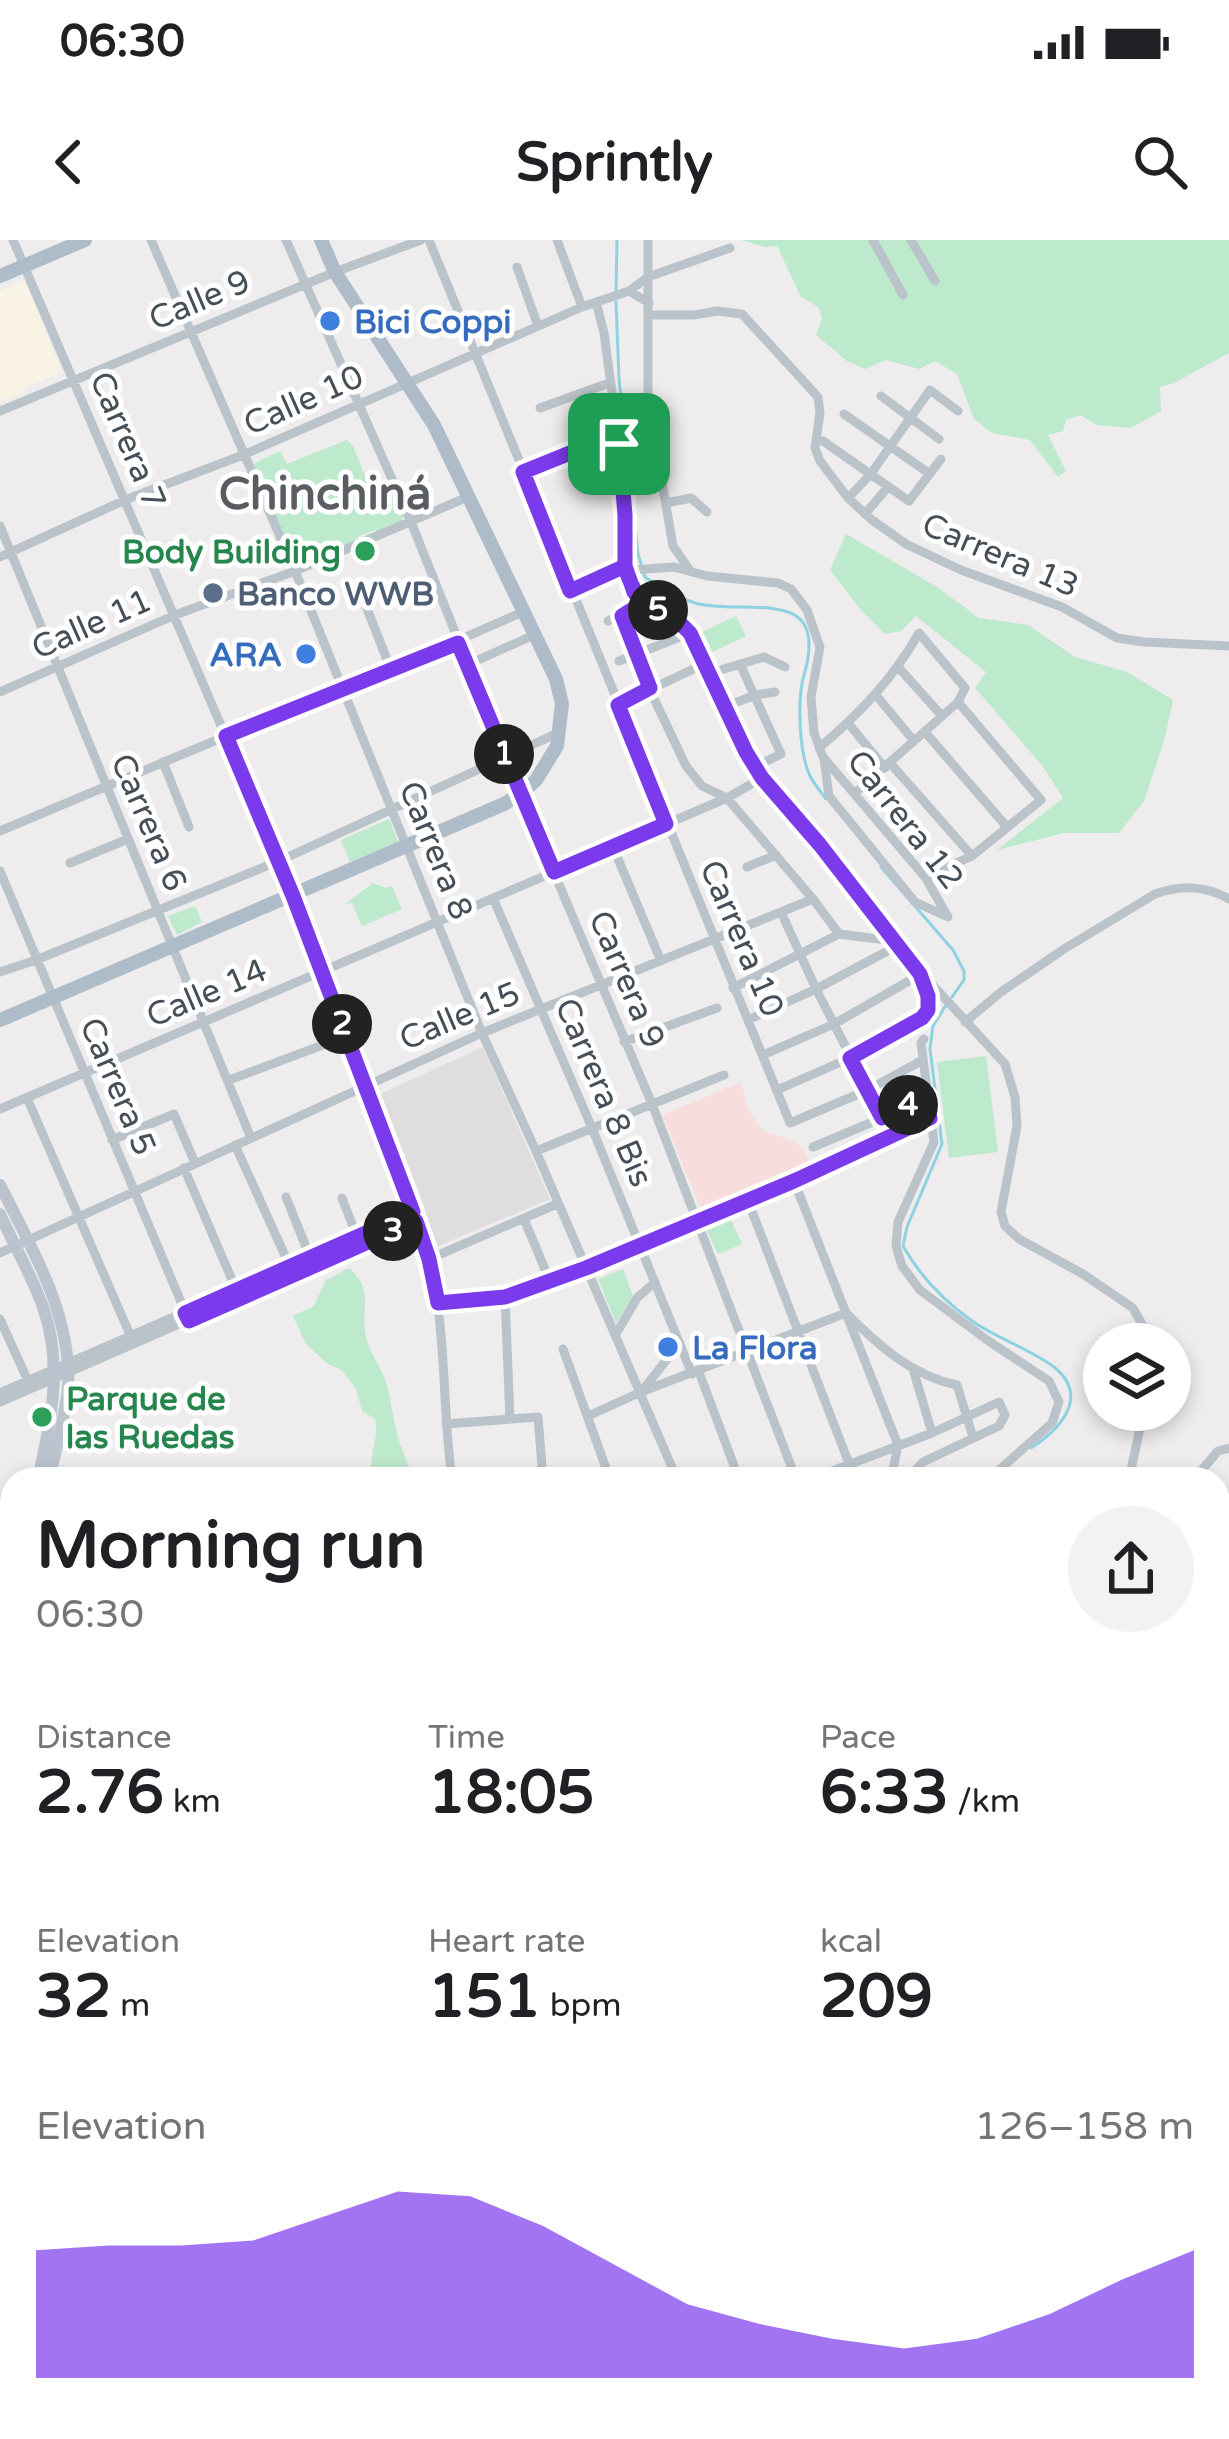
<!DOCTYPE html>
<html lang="en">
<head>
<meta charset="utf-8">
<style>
	:root { --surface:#fff; --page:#f2f2f2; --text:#202124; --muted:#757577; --accent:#7c3aed }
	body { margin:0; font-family:"Varela Round",sans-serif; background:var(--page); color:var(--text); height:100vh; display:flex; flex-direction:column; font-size:45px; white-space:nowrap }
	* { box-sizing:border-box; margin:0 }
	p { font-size:39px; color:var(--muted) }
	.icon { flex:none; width:66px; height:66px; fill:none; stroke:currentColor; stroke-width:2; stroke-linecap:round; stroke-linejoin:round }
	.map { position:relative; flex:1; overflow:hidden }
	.panel { position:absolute; left:0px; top:1227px; width:1230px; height:972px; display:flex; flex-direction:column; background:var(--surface); border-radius:36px 36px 0 0; box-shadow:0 6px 18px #0003 }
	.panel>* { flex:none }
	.controls { position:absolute; left:1083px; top:1083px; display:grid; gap:24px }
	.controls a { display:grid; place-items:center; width:108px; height:108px; border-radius:50%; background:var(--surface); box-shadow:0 6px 18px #0003; font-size:60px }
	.pin { position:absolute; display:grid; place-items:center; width:102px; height:102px; color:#fff; margin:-51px; border-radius:24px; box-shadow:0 6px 18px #0006 }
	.km { position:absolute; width:60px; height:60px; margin:-30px; border-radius:50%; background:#222; color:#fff; font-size:33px; line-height:60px; text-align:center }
	.round { display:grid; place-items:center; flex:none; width:126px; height:126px; border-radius:63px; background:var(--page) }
	.summary { display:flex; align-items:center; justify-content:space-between; height:204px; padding:0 36px }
	h1 { font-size:66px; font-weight:800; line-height:90px }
	.figures { display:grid; grid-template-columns:repeat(3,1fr); gap:18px; height:204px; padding:12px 36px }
	.figures div { display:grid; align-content:center }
	.figures b { font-size:60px; font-weight:800 }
	.figures small { font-size:33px; font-weight:400 }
	.figures p { font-size:33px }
	.chart { height:336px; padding:24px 36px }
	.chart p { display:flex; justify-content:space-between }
	.chart svg { width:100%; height:216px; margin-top:12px; fill:var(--accent); opacity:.7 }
	.status { display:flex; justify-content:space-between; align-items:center; height:84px; padding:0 60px; background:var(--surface); direction:ltr }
	.status svg { height:33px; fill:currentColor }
	header { display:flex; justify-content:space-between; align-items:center; height:156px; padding:0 36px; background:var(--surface); font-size:54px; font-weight:800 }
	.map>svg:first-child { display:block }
	.commercial { fill:#f9f3e5 }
	.education { fill:#dfdddd }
	.medical { fill:#f7dedc }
	.green { fill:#bde9cd }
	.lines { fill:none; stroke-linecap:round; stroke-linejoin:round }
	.stream { stroke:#8ed2e2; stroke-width:3 }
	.street { stroke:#bbc3ca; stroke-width:9 }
	.secondary { stroke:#bbc4ce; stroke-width:12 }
	.primary { stroke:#adbcc8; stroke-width:14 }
	.highway { stroke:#879fb6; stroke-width:16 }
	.route-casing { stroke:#fff; stroke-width:24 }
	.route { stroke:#7c3aed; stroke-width:15 }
	.shop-dot { fill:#3f7fe0; stroke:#fff; stroke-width:4.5 }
	.leisure-dot { fill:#2e9e5b; stroke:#fff; stroke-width:4.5 }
	.service-dot { fill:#5c6f8a; stroke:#fff; stroke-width:4.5 }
	.labels { text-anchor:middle; stroke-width:10; stroke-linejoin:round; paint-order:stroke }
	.street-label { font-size:33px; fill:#464f57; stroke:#fff }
	.shop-label { font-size:33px; font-weight:bold; fill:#366cbe; stroke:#fff; text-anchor:start }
	.leisure-label { font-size:33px; font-weight:bold; fill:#27864d; stroke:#fff; text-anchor:end }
	.service-label { font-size:33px; font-weight:bold; fill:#4e5e75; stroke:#fff; text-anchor:start }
	.district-label { font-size:45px; font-weight:bold; fill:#595c60; stroke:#fff }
</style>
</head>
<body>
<div class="status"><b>06:30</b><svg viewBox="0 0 49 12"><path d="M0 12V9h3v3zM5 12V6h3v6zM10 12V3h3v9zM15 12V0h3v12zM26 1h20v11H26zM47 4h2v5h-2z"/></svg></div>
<header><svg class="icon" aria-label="back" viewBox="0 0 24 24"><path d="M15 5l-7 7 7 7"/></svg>Sprintly<svg class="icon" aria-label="search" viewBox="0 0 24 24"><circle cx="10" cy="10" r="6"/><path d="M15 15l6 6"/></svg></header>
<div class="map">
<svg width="1229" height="2199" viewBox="0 0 1229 2199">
	<rect width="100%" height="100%" fill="#eeecec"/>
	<path class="commercial" d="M24,40l38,92 -40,17 1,4 -23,9v-111z"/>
	<path class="education" d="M483,807l67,152 -114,48 -58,-152z
		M1218,1731l11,8v143l-11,8z"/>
	<path class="medical" d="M741,842l7,26 10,18 8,6 21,6 14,8 12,22 -109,48 -42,-101z"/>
	<path class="green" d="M741,0h488v113l-55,30 -14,4 1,24 -30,17 -34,-3 -17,-10 -14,5 -3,11 -15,4 18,36 -8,6 -28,-37 -38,-7 -18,-14 -17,-45 -22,-13 -16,8 -33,-9 -21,9 -18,-8 -31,-26 6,-17 -4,-11 -17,-10 -24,-51 -12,1z
		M347,200l6,6 23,56 18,-7c6,6 11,18 8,27l-23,11 -4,-3 -17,7 -2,7 -56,22 -4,-2 -42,-97 1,-4 25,-12 7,13z
		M846,294l91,53 42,31 49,7 47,32 52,15 46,28 -9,41 -20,60 -25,32h-55l-67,17 66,-52 -19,-30 -69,-80 11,-16 -70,-56 -15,15 -16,3 -25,-25 -30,-39z
		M736,376l10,20 -36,17 -10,-20z
		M389,579l9,23 -48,20 -9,-22z
		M373,643l13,5 6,-2 10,23 -40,17 -10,-23 -7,1z
		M195,666l7,16 -25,13 -9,-19z
		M986,816l12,96 -49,6 -12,-96z
		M730,978l12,26 -24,10 -12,-25z
		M349,1028c26,23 11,39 17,69 3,14 13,28 19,42 7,21 8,44 15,65 5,12 10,22 12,35h-40c-5,-22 8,-39 3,-60l-13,-8 -6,-22 -14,-19 -14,-6 -22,-20 -13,-28 21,-10 12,-26z
		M623,1029l10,27 -17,27 -18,-44z
		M12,1717v180l-12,2v-180z
		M12,1915v228l-12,21v-247z
		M203,2187h792l1,12h-813z"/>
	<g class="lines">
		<path class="stream" d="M616,52l1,-52
			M616,62l3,77 19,175 7,23c14,10 33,21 50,26 51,14 136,-21 109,72 -7,24 -5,78 6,101 4,8 11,16 16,23
			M881,627l72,83 11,21v9l-12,17
			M946,765l-13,21 -3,23 12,95 -35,83 -4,19c17,30 41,55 69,75 26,18 60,29 82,46 37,30 5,63 -23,81
			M367,2187l16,12
			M630,2199l34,-12"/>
		<path class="street" d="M13,0l266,621 145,381c24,76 17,159 28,237
			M151,0l144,331 187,462 54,118 141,328
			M286,0l125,282 94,235 147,347 144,375
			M429,0l361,883 78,-33 53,-29
			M557,0l25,67
			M648,0v162l25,144 16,23
			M873,0l30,55
			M911,0l24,41
			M517,27l21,59
			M629,51l19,-14 82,-29
			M596,62l8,31 15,111 6,71v51l4,16 14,21 36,18 11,12 72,145 58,67 77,101 108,118 10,33 2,29 -16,86 4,14 14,13 64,35 50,34 11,20 4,16
			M650,75h44l23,-4 25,3 76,83 2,16 -5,35 5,13 28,37 24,22 34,24 55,26 101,37 55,31 27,4 85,4
			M881,156l58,43
			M540,168l69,-25
			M0,171l335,-139 86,-32
			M844,174l86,60
			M823,201l86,60 32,-42
			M523,232l94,-38
			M848,258l22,-23 60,-85 28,21
			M666,263l25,-5 16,14
			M865,274l23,-27
			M0,286l251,612
			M0,317l125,-57 118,-45 339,-148 47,-16 20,12
			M570,351l55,-25 7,4 42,-3 33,9 71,7 13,6 16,21 13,37 -9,50 3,36 9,24 102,120 23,40
			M366,366l25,64
			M621,375l28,73 37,78 16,20 25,12 86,101 26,35 55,7
			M608,381l35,-18
			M619,421l71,-28
			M740,424l41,90 -26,13
			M467,425l69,-31
			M899,428l43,48
			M710,433l54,-16 21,10
			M0,452l175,-77 120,-44 175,-75
			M875,454l39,47
			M618,465l88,-42
			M725,467l30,-12 20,-3
			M848,483l37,45
			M925,492l82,95
			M819,508c41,-35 73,-68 100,-115l46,55 -7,14 -103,91
			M824,519l5,37 86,106 33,15
			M163,522l26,65
			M891,524l81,92
			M0,591l226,-95 116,-45 183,-80
			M613,607l48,114
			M70,623l58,-24
			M747,627l29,-12
			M0,631l189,450
			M925,637l47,-21 69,-56 -83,-98
			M493,658l99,230 100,246
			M781,672l35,77 75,146
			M0,732l36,-12 243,-99 281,-129
			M733,748l106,-54
			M748,780l68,-31 81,-43
			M965,782l36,-30 63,-43 91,-55c26,-9 49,-9 74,5
			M924,799l-3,4 13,99 -36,80 -2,24 6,20 18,24 67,50 62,41 10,21 -7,21 -63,56
			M624,802l93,-34
			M763,815l71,-31 87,-50 7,22v14l-6,7 -72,41 -73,32
			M229,840l118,-44
			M27,858l104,239
			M0,869l727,-311 35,-20
			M112,900l62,-26 21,49
			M235,905l57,126
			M813,907l69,-29 44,-22
			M536,911l188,-76
			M184,928l54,126
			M794,941l104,264 -7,34
			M286,957l26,65
			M342,958l15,39
			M748,961l107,278
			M524,979l25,60
			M0,1013l482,-220 331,-134
			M429,1019l128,-55
			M505,1057l5,122
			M438,1063l67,-6 80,-30 209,-86 136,-63
			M0,1079l28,62
			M616,1094l21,-36 18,-16
			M563,1109l47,130
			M913,1129l19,64
			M699,1132l40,107
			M641,1152l39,-49
			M0,1153l413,-181
			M0,1162l416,-181
			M588,1176l53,-24 205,-79c32,32 66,63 111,72l16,52
			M446,1184l92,-7 5,62
			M621,1239l54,-6
			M811,1239l121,-46 67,-31 6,13 -6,11 -76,36 -16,17
			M1129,1239l15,-69
			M1194,1239l24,-28 11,-3
			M1004,2199l1,-12"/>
		<path class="secondary" d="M0,945c31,62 72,129 68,202 -3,31 -12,62 -19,92
			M0,974c14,32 33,63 44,96 19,57 7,112 -6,169"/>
		<path class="primary" d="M0,36l85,-36
			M0,780l504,-216 17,-10 15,-14 21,-34 5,-42 -6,-25 -122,-254 -99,-153 -14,-32"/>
		<path class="highway" d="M1218,1992l11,-3
			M158,2199l23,-12"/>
	</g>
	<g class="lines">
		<g class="route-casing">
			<path id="route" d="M619,204l6,71v51l9,26 9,11 -21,13 28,72 -32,17 48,119 -112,48 -96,-229 -232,93 67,160 120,316 -228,101 4,8 227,-100 13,38 9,44 67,-6 81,-29 208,-87 136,-63 -4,-22 -44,22 -32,-60 72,-40 6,-8v-14l-8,-22 -100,-129 -58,-67 -16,-26 -56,-119c-29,-32 -52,-17 -65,-67l-55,25 -47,-119 94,-38 2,10"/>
		</g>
		<use href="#route" class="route"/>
	</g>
	<g class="shop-dot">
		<circle cx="330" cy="81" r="12"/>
		<circle cx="306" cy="414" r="12"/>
		<circle cx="668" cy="1107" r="12"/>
	</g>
	<g class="leisure-dot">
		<circle cx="365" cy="311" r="12"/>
		<circle cx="42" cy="1177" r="12"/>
	</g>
	<circle class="service-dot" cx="213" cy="353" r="12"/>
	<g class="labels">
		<g class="street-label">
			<text transform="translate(199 59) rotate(-23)" y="12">Calle 9</text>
			<text transform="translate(303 159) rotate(-24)" y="12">Calle 10</text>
			<text transform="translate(129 200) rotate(67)" y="12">Carrera 7</text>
			<text transform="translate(1001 314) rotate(23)" y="12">Carrera 13</text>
			<text transform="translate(91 383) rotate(-24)" y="12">Calle 11</text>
			<text transform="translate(906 579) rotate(52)" y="12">Carrera 12</text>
			<text transform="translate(150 582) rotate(67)" y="12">Carrera 6</text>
			<text transform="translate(437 610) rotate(68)" y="12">Carrera 8</text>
			<text transform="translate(743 698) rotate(67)" y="12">Carrera 10</text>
			<text transform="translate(628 739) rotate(67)" y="12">Carrera 9</text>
			<text transform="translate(206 752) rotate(-23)" y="12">Calle 14</text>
			<text transform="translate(459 775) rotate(-23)" y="12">Calle 15</text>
			<text transform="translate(119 846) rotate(67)" y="12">Carrera 5</text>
			<text transform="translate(605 852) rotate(67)" y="12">Carrera 8 Bis</text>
		</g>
		<g class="shop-label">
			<text x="354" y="93">Bici Coppi</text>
			<text x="282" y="426" text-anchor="end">ARA</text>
			<text x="692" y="1119">La Flora</text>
		</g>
		<g class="leisure-label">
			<text x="341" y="323">Body Building</text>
			<text x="66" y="1170" text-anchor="start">Parque de<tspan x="66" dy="38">las Ruedas</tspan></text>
		</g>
		<g class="service-label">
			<text x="237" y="365">Banco WWB</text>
		</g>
		<g class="district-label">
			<text x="325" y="269">Chinchiná</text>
		</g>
	</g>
</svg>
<div class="controls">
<a><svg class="icon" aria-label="layers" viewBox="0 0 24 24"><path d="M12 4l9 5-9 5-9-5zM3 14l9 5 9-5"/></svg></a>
</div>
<div class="pin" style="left:619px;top:204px;background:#1e9e55"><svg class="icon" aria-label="arrive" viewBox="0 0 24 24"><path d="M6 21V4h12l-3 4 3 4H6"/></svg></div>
<b class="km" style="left:504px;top:514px">1</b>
<b class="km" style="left:342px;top:784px">2</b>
<b class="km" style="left:393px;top:991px">3</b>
<b class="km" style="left:908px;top:865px">4</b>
<b class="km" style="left:658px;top:370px">5</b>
<section class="panel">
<div class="summary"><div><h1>Morning run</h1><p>06:30</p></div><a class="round"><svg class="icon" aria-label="share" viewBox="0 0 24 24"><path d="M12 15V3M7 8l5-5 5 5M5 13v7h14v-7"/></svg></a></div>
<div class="figures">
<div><p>Distance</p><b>2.76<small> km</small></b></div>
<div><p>Time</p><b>18:05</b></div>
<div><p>Pace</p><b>6:33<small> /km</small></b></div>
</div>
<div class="figures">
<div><p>Elevation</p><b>32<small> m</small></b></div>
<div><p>Heart rate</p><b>151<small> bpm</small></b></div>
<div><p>kcal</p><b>209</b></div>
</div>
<div class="chart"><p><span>Elevation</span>126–158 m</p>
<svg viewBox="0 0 160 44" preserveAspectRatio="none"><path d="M0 44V18L10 17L20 17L30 16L40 11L50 6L60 7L70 13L80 21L90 29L100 33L110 36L120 38L130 36L140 31L150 24L160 18V44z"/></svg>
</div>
</section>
</div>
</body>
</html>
